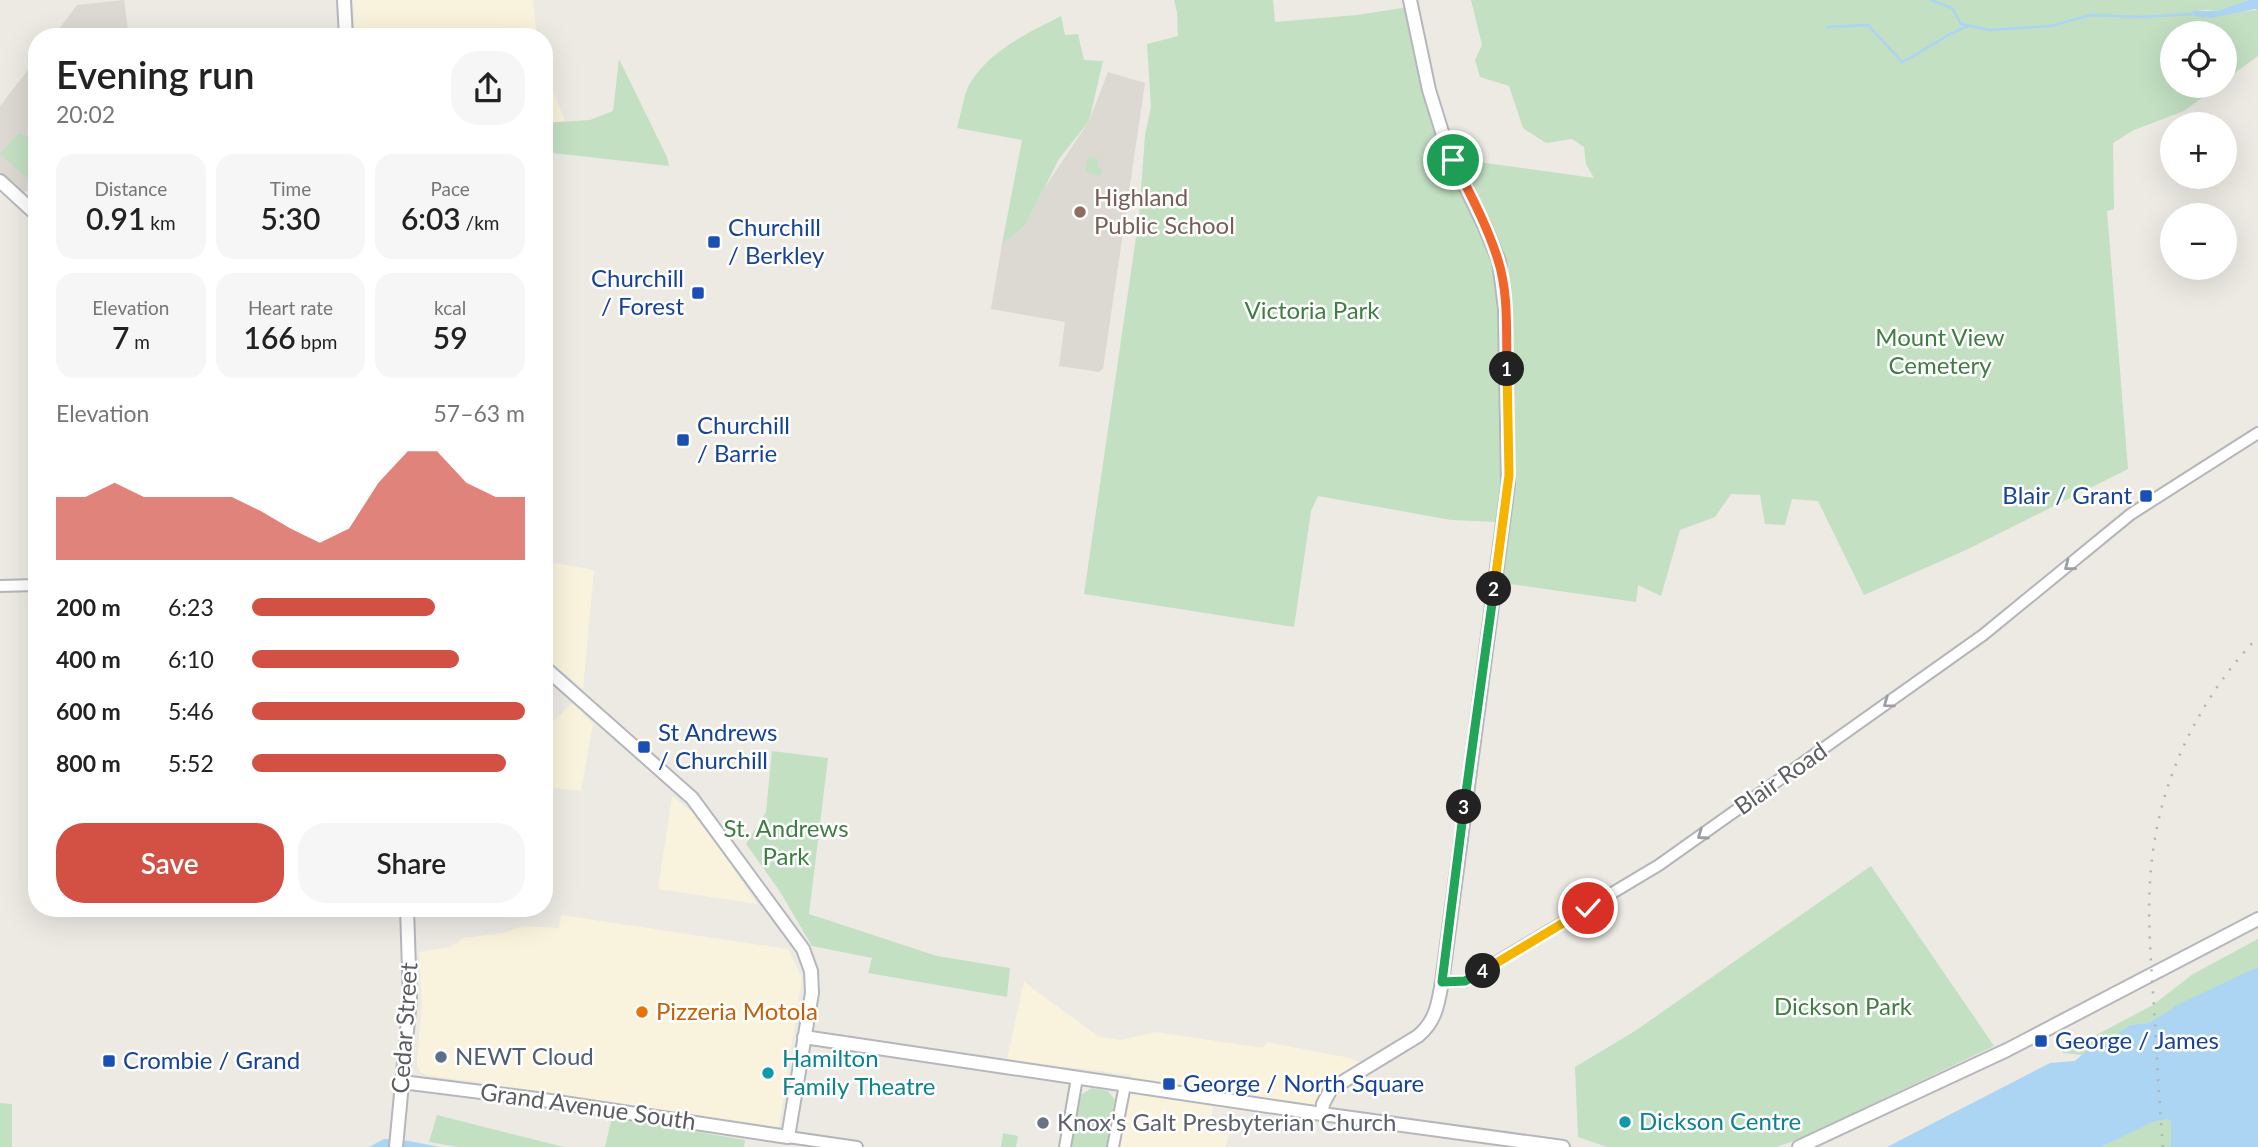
<!DOCTYPE html>
<html lang="en">
<head>
<meta charset="utf-8">
<style>
	:root { --surface:#fff; --page:#f6f6f6; --text:#222; --muted:#767676; --accent:#d25044 }
	body { margin:0; font-family:Lato,sans-serif; background:var(--page); color:var(--text); height:100vh; display:flex; flex-direction:column; font-size:26px; white-space:nowrap }
	* { box-sizing:border-box; margin:0 }
	p { font-size:23px; color:var(--muted) }
	.icon { flex:none; width:38px; height:38px; fill:none; stroke:currentColor; stroke-width:2; stroke-linecap:round; stroke-linejoin:round }
	.map { position:relative; flex:1; overflow:hidden }
	.panel { position:absolute; left:28px; top:28px; width:525px; height:889px; display:flex; flex-direction:column; background:var(--surface); border-radius:28px; box-shadow:0 7px 28px #0002 }
	.panel>* { flex:none }
	.buttons { position:absolute; left:2160px; top:21px; display:grid; gap:14px }
	.buttons a { display:grid; place-items:center; width:77px; height:77px; border-radius:50%; background:var(--surface); box-shadow:0 7px 28px #0002; font-size:35px }
	.pin { position:absolute; display:grid; place-items:center; width:60px; height:60px; color:#fff; margin:-30px; border:4px solid #fff; border-radius:50%; box-shadow:0 2px 7px #0007 }
	.km { position:absolute; width:35px; height:35px; margin:-18px; border-radius:50%; background:#222; color:#fff; font-size:19px; line-height:35px; text-align:center }
	.round { display:grid; place-items:center; flex:none; width:74px; height:74px; border-radius:28px; background:var(--page) }
	.head { display:flex; align-items:center; justify-content:space-between; height:119px; padding:0 28px }
	h1 { font-size:38px; font-weight:600; line-height:52px }
	.metrics { display:grid; grid-template-columns:repeat(3,1fr); gap:10px; height:119px; padding:7px 28px }
	.metrics div { display:grid; align-content:center; border-radius:18px; background:var(--page); text-align:center }
	.metrics b { font-size:30px; font-weight:600 }
	.metrics small { font-size:19px; font-weight:400 }
	.metrics p { font-size:19px }
	.chart { height:196px; padding:14px 28px }
	.chart p { display:flex; justify-content:space-between }
	.chart svg { width:100%; height:126px; margin-top:7px; fill:var(--accent); opacity:.7 }
	.primary-button { display:flex; gap:14px; margin-top:auto; padding:14px 28px }
	.primary-button a { flex:1; height:80px; border-radius:28px; background:var(--accent); color:#fff; font-size:28px; font-weight:600; line-height:80px; text-align:center }
	.primary-button a+a { background:var(--page); color:var(--text) }
	ul { padding:0 28px; list-style:none; font-size:23px }
	li { display:grid; grid-template-columns:112px 84px 1fr; align-items:center; height:52px }
	li i { height:18px; border-radius:9px; background:var(--accent) }
	.map>svg:first-child { display:block }
	.commercial { fill:#f9f2dc }
	.education { fill:#dcd9d2 }
	.green { fill:#c3e0c3 }
	.water { fill:#acd4f3 }
	.lines { fill:none; stroke-linecap:round; stroke-linejoin:round }
	.stream { stroke:#acd4f3; stroke-width:2.5 }
	.tertiary-casing { stroke:#b4b5b9; stroke-width:14 }
	.secondary-casing { stroke:#b5b7bc; stroke-width:16 }
	.tertiary { stroke:#fff; stroke-width:10 }
	.secondary { stroke:#fff; stroke-width:12 }
	.rail { stroke:#b1b2b2; stroke-width:2.5; stroke-dasharray:2 9; stroke-linecap:butt }
	.oneway { stroke:#9d9ea1 }
	.split-1-casing { stroke:#fff; stroke-width:14 }
	.split-2-casing { stroke:#fff; stroke-width:14 }
	.split-3-casing { stroke:#fff; stroke-width:14 }
	.split-4-casing { stroke:#fff; stroke-width:14 }
	.split-5-casing { stroke:#fff; stroke-width:14 }
	.split-1 { stroke:#f0652b; stroke-width:9 }
	.split-2 { stroke:#f5b400; stroke-width:9 }
	.split-3 { stroke:#22a559; stroke-width:9 }
	.split-4 { stroke:#22a559; stroke-width:9 }
	.split-5 { stroke:#f5b400; stroke-width:9 }
	.education-dot { fill:#8d6e63; stroke:#fff; stroke-width:2.5 }
	.transit-dot { fill:#1a4fb4; stroke:#fff; stroke-width:2.5 }
	.food-dot { fill:#e8710a; stroke:#fff; stroke-width:2.5 }
	.service-dot { fill:#5c6f8a; stroke:#fff; stroke-width:2.5 }
	.culture-dot { fill:#0f9aa8; stroke:#fff; stroke-width:2.5 }
	.worship-dot { fill:#6b7280; stroke:#fff; stroke-width:2.5 }
	.labels { text-anchor:middle; stroke-width:5; stroke-linejoin:round; paint-order:stroke }
	.education-label { font-size:24px; fill:#785e54; stroke:#fff; text-anchor:start }
	.transit-label { font-size:24px; fill:#164399; stroke:#fff; text-anchor:start }
	.park-label { font-size:24px; fill:#3f7d43; stroke:#fff }
	.street-label { font-size:24px; fill:#5c5e62; stroke:#fff }
	.food-label { font-size:24px; fill:#c56008; stroke:#fff; text-anchor:start }
	.service-label { font-size:24px; fill:#4e5e75; stroke:#fff; text-anchor:start }
	.culture-label { font-size:24px; fill:#0d838f; stroke:#fff; text-anchor:start }
	.worship-label { font-size:24px; fill:#5b616d; stroke:#fff; text-anchor:start }
</style>
</head>
<body>
<div class="map">
<svg width="2258" height="1147" viewBox="0 0 2258 1147">
	<rect width="100%" height="100%" fill="#eceae3"/>
	<path class="commercial" d="M353,0h180l4,37h-182z
		M544,69l21,52 -21,2z
		M544,561l50,9 -11,119 -39,-33z
		M572,703l21,20 -12,68 -37,-4v-57z
		M672,796l29,23 56,85 -99,-15z
		M561,915l227,34 14,29 -23,149 -352,-52 -7,-3 -3,-10 5,-59 -3,-51 31,-5 14,-9 39,-5 19,-7 37,2z
		M1024,982l75,55 21,3 36,-8 107,16 3,-6 84,16 22,10 2,5 -37,24 -5,7 -3,19 -116,-16 -3,22 19,5 -3,13h-107l12,-72 -124,-16z"/>
	<path class="education" d="M124,0l5,37h-76l24,-32z
		M37,58v132l-17,2 -20,-19v-67z
		M1108,72l37,11 -42,286 -4,3 -40,-6 6,-44 -74,-13 11,-65 23,-18 20,-39 44,-66z"/>
	<path class="green" d="M1174,0h99l2,22 82,-7 58,-9 34,152 145,20 -8,-14 -2,-17 -12,-8 -26,4 -23,-15 -14,-42 -29,-9 -5,-17 7,-15 -11,-45h777l-31,11 -12,-1 -13,2 2,4 64,-6v46l-34,25v-48h-52v53h46l-34,25 -50,19 -21,13 1,66 -7,2 21,258 -162,81 -102,45 -46,-94 -26,-2 -7,26 -20,-1 -5,-29 -29,-1 -16,23 -35,13 -19,66 -23,-11 -2,17 -133,-19 11,-90 -5,-224 -8,-10 -47,-89 45,107 4,185 -8,60 -44,-2 -133,-24 -7,15 -17,116 -210,-33 55,-377 6,-82 6,-28 -4,-63 31,-8 -1,-24z
		M1061,16l4,19 13,-1 6,26 19,1 -14,60 -30,38 -34,67 -23,18 20,-104 -65,-12c4,-13 6,-31 12,-43 19,-34 59,-52 92,-69z
		M619,59l48,98 2,9 -125,-14v-29l46,-3 23,-9z
		M19,133l18,7v32l-8,8 -29,-26z
		M1090,157l7,1 1,9 4,2 -2,7 -15,-5 2,-12z
		M772,751l56,7 -19,156 128,42 73,12 -3,29 -139,-24 4,-15 -60,-12 -33,-56 -33,-46 20,-32z
		M1871,866l123,180 -197,94 -21,7h-169l-29,-10 -3,-70 60,-36z
		M2258,939v28l-110,56 -18,2 -22,15 -13,3 -13,12 -19,-2 -4,-8 37,-10 57,-30 40,-31z
		M1092,1088l16,3 7,9 -9,47h-35l10,-52z
		M0,1103l12,1v43h-12z
		M437,1115l127,32h-106l-29,-5z
		M612,1117l133,23 -1,7h-139z
		M2168,1119l3,4v24h-70l51,-26z
		M1003,1133l15,3 -2,11h-15z"/>
	<path class="water" d="M2248,0h10v10l-3,-1 -44,9 -17,-2 -2,-5h25z
		M2258,967v180h-87v-24l-3,-4 -16,3 -51,25h-214l163,-84 25,-2 20,-18 13,-3 22,-15 18,-2 23,-13 4,-4z
		M384,1139h14l42,8h-71z"/>
	<g class="lines">
		<path class="stream" d="M1931,0l21,8 9,16 29,6 61,-4 40,-11 50,2 54,-3
			M1827,27l41,-2 34,37c23,-11 42,-27 66,-36"/>
		<g class="tertiary-casing">
			<path id="tertiary" d="M0,586l37,-1
				M1442,982l23,-1 194,-116 324,-230 148,-121 127,-81
				M788,1137l69,10
				M1065,1147l12,-69
				M1113,1147l12,-62"/>
		</g>
		<g class="secondary-casing">
			<path id="secondary" d="M344,0l2,37
				M0,181l37,34
				M804,1037l518,77 241,33
				M402,1082l135,17 251,38 24,-144 -1,-22 -8,-22 -111,-151 -148,-131
				M1322,1114l1,-10 8,-15 87,-53c18,-15 20,-32 24,-54l66,-497 -3,-176 -6,-48 -14,-34 -38,-79 -18,-58 -19,-90
				M396,1147l14,-148 -3,-91
				M1799,1147l208,-97 251,-131"/>
		</g>
		<use href="#tertiary" class="tertiary"/>
		<use href="#secondary" class="secondary"/>
		<path class="rail" d="M2163,1147c-4,-46 -6,-92 -9,-139 -3,-49 -8,-99 -2,-149 9,-83 49,-163 106,-222"/>
	</g>
	<defs><path id="oneway-chevron" d="M-2-3.5L2.5 0L-2 3.5" fill="none" stroke-width="1.6" stroke-linecap="round" stroke-linejoin="round" transform="scale(1.75)"/></defs>
	<g class="oneway">
		<use href="#oneway-chevron" transform="translate(2069 566) rotate(142)"/>
		<use href="#oneway-chevron" transform="translate(1888 703) rotate(144)"/>
		<use href="#oneway-chevron" transform="translate(1702 835) rotate(145)"/>
	</g>
	<g class="lines">
		<g class="split-1-casing">
			<path id="split-1" d="M1453,160c16,32 34,65 45,100 11,34 8,74 9,109"/>
		</g>
		<g class="split-2-casing">
			<path id="split-2" d="M1494,589l15,-114 -2,-106"/>
		</g>
		<g class="split-3-casing">
			<path id="split-3" d="M1464,807l30,-218"/>
		</g>
		<g class="split-4-casing">
			<path id="split-4" d="M1464,807l-22,175 23,-1 18,-10"/>
		</g>
		<g class="split-5-casing">
			<path id="split-5" d="M1483,971l105,-63"/>
		</g>
		<use href="#split-1" class="split-1"/>
		<use href="#split-2" class="split-2"/>
		<use href="#split-3" class="split-3"/>
		<use href="#split-4" class="split-4"/>
		<use href="#split-5" class="split-5"/>
	</g>
	<circle class="education-dot" cx="1080" cy="212" r="7"/>
	<g class="transit-dot">
		<rect x="707" y="235" width="14" height="14" rx="3.5"/>
		<rect x="691" y="286" width="14" height="14" rx="3.5"/>
		<rect x="676" y="433" width="14" height="14" rx="3.5"/>
		<rect x="2139" y="489" width="14" height="14" rx="3.5"/>
		<rect x="637" y="740" width="14" height="14" rx="3.5"/>
		<rect x="2034" y="1034" width="14" height="14" rx="3.5"/>
		<rect x="102" y="1054" width="14" height="14" rx="3.5"/>
		<rect x="1162" y="1077" width="14" height="14" rx="3.5"/>
	</g>
	<circle class="food-dot" cx="642" cy="1012" r="7"/>
	<circle class="service-dot" cx="441" cy="1057" r="7"/>
	<g class="culture-dot">
		<circle cx="768" cy="1073" r="7"/>
		<circle cx="1625" cy="1122" r="7"/>
	</g>
	<circle class="worship-dot" cx="1043" cy="1123" r="7"/>
	<g class="labels">
		<g class="education-label">
			<text x="1094" y="206">Highland<tspan x="1094" dy="28">Public School</tspan></text>
		</g>
		<g class="transit-label">
			<text x="728" y="236">Churchill<tspan x="728" dy="28">/ Berkley</tspan></text>
			<text x="684" y="287" text-anchor="end">Churchill<tspan x="684" dy="28">/ Forest</tspan></text>
			<text x="697" y="434">Churchill<tspan x="697" dy="28">/ Barrie</tspan></text>
			<text x="2132" y="504" text-anchor="end">Blair / Grant</text>
			<text x="658" y="741">St Andrews<tspan x="658" dy="28">/ Churchill</tspan></text>
			<text x="2055" y="1049">George / James</text>
			<text x="123" y="1069">Crombie / Grand</text>
			<text x="1183" y="1092">George / North Square</text>
		</g>
		<g class="park-label">
			<text x="1312" y="319">Victoria Park</text>
			<text x="1940" y="346">Mount View<tspan x="1940" dy="28">Cemetery</tspan></text>
			<text x="786" y="837">St. Andrews<tspan x="786" dy="28">Park</tspan></text>
			<text x="1843" y="1015">Dickson Park</text>
		</g>
		<g class="street-label">
			<text transform="translate(1781 779) rotate(-35)" y="8">Blair Road</text>
			<text transform="translate(405 1028) rotate(-86)" y="8">Cedar Street</text>
			<text transform="translate(588 1107) rotate(8)" y="8">Grand Avenue South</text>
		</g>
		<g class="food-label">
			<text x="656" y="1020">Pizzeria Motola</text>
		</g>
		<g class="service-label">
			<text x="455" y="1065">NEWT Cloud</text>
		</g>
		<g class="culture-label">
			<text x="782" y="1067">Hamilton<tspan x="782" dy="28">Family Theatre</tspan></text>
			<text x="1639" y="1130">Dickson Centre</text>
		</g>
		<g class="worship-label">
			<text x="1057" y="1131">Knox's Galt Presbyterian Church</text>
		</g>
	</g>
</svg>
<div class="buttons">
<a><svg class="icon" aria-label="locate" viewBox="0 0 24 24"><circle cx="12" cy="12" r="6"/><path d="M12 2v4M12 18v4M2 12h4M18 12h4"/></svg></a>
<a>+</a>
<a>−</a>
</div>
<div class="pin" style="left:1453px;top:160px;background:#1e9e55"><svg class="icon" aria-label="arrive" viewBox="0 0 24 24"><path d="M6 21V4h12l-3 4 3 4H6"/></svg></div>
<div class="pin" style="left:1588px;top:908px;background:#d93025"><svg class="icon" aria-label="check" viewBox="0 0 24 24"><path d="M5 12l5 5 9-10"/></svg></div>
<b class="km" style="left:1507px;top:369px">1</b>
<b class="km" style="left:1494px;top:589px">2</b>
<b class="km" style="left:1464px;top:807px">3</b>
<b class="km" style="left:1483px;top:971px">4</b>
<section class="panel">
<div class="head"><div><h1>Evening run</h1><p>20:02</p></div><a class="round"><svg class="icon" aria-label="share" viewBox="0 0 24 24"><path d="M12 15V3M7 8l5-5 5 5M5 13v7h14v-7"/></svg></a></div>
<div class="metrics">
<div><p>Distance</p><b>0.91<small> km</small></b></div>
<div><p>Time</p><b>5:30</b></div>
<div><p>Pace</p><b>6:03<small> /km</small></b></div>
</div>
<div class="metrics">
<div><p>Elevation</p><b>7<small> m</small></b></div>
<div><p>Heart rate</p><b>166<small> bpm</small></b></div>
<div><p>kcal</p><b>59</b></div>
</div>
<div class="chart"><p><span>Elevation</span>57–63 m</p>
<svg viewBox="0 0 160 44" preserveAspectRatio="none"><path d="M0 44V22L10 22L20 17L30 22L40 22L50 22L60 22L70 27L80 33L90 38L100 33L110 17L120 6L130 6L140 17L150 22L160 22V44z"/></svg>
</div>
<ul>
<li><b>200 m</b>6:23<i style="width:67%"></i></li>
<li><b>400 m</b>6:10<i style="width:76%"></i></li>
<li><b>600 m</b>5:46<i style="width:100%"></i></li>
<li><b>800 m</b>5:52<i style="width:93%"></i></li>
</ul>
<div class="primary-button"><a>Save</a><a>Share</a></div>
</section>
</div>
</body>
</html>
